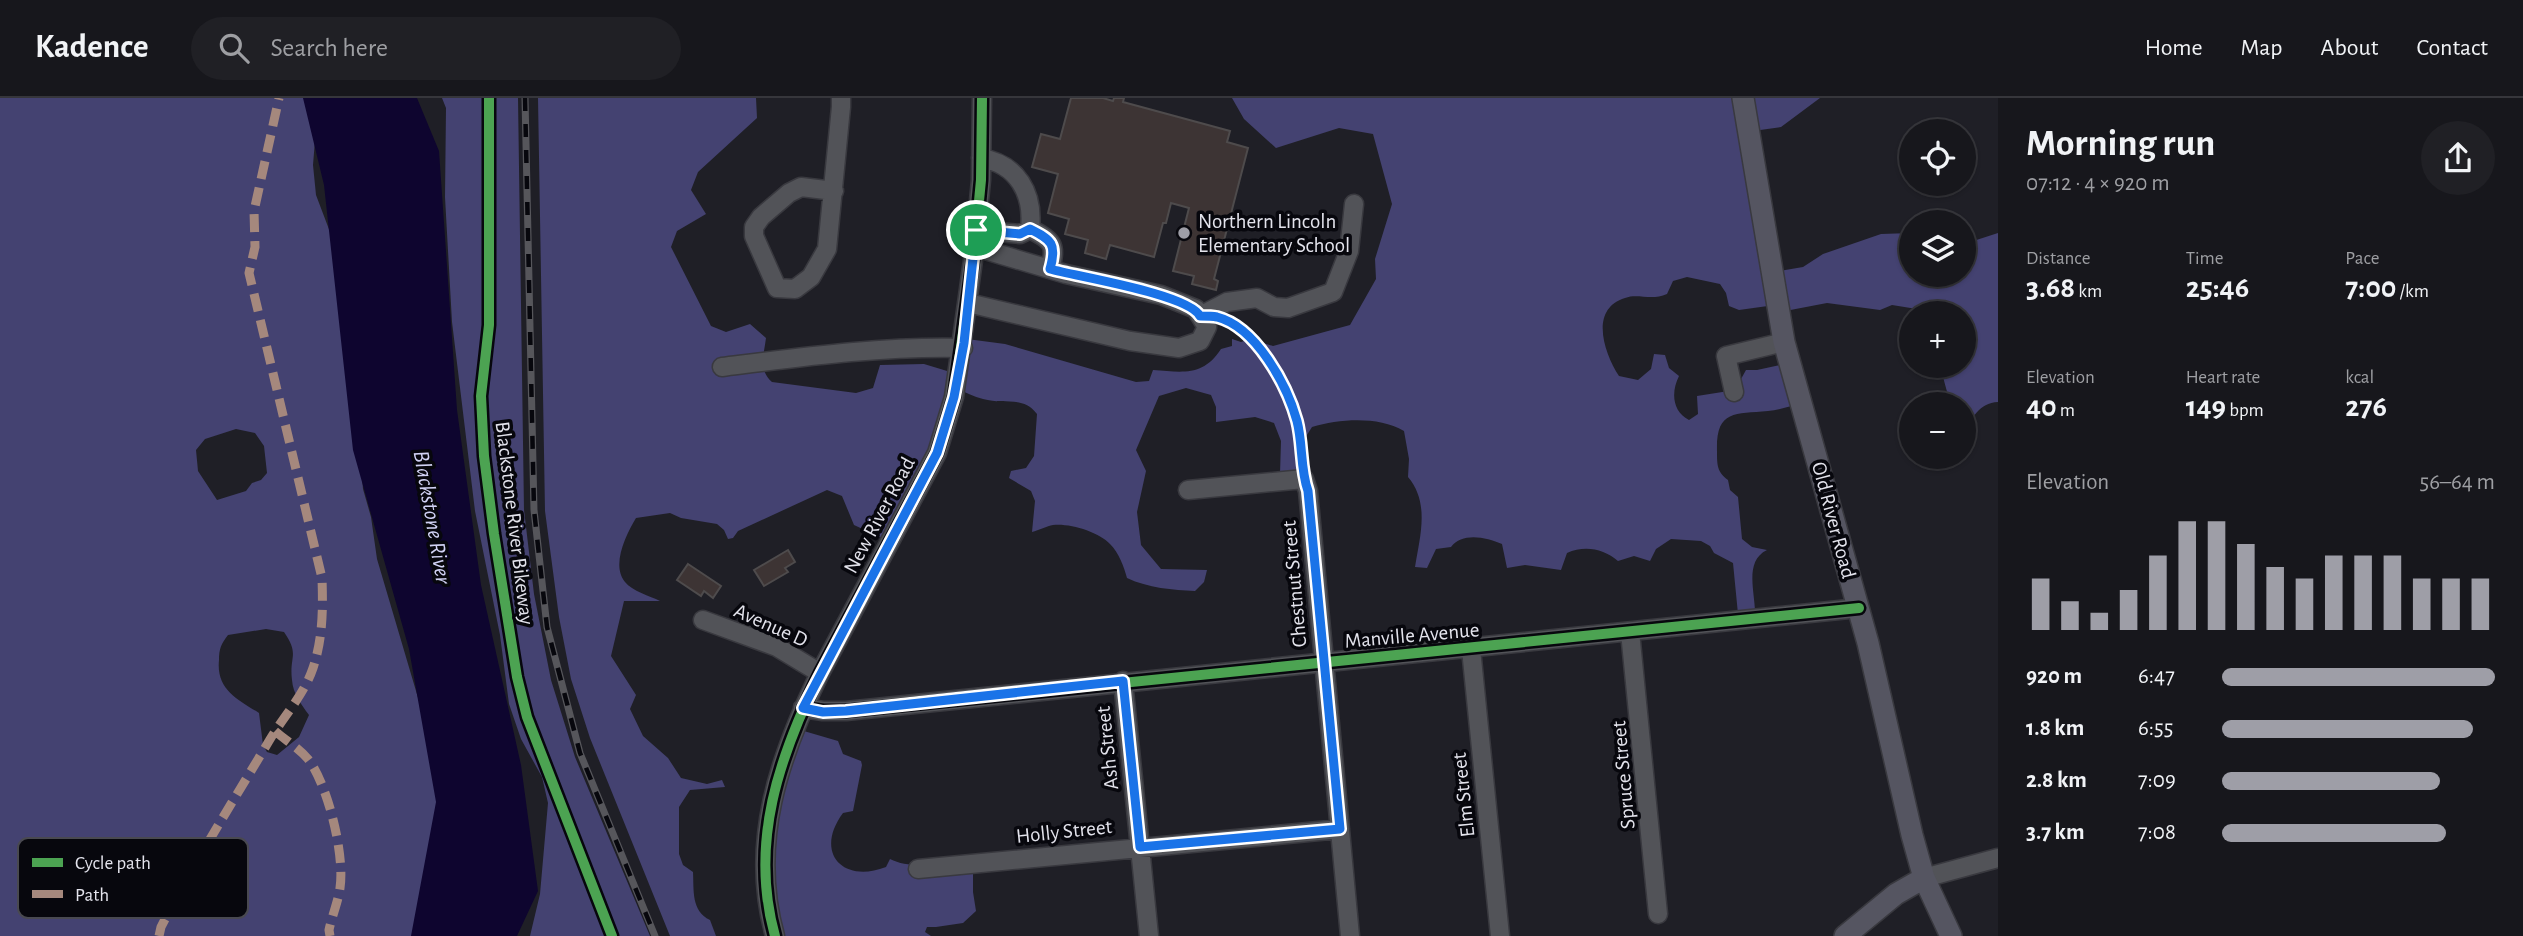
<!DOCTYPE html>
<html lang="en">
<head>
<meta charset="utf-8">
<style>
	:root { --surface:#17171c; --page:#202025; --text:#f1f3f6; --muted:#9e9fa3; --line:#36363b; --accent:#9e9ea7 }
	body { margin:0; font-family:"Alegreya Sans",sans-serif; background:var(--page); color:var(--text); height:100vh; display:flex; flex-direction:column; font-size:26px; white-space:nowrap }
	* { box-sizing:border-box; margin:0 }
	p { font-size:23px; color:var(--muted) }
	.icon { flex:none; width:38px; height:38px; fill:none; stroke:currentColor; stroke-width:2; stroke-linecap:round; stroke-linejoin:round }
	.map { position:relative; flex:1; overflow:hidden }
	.drawer { display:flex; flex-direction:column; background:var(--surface); width:525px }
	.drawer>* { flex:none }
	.tools { position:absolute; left:1899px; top:21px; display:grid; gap:14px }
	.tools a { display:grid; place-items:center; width:77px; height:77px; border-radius:50%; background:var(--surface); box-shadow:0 2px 5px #0004,0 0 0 2px var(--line); font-size:35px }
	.pin { position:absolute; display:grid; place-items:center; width:60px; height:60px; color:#fff; margin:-30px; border:4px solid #fff; border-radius:50%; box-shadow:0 2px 7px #0007 }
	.round { display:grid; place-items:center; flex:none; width:74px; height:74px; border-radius:37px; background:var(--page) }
	.overview { display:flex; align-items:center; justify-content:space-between; height:119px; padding:0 28px }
	h1 { font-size:38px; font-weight:700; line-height:52px }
	.metrics { display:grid; grid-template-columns:repeat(3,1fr); gap:10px; height:119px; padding:7px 28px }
	.metrics div { display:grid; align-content:center }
	.metrics b { font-size:30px; font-weight:700 }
	.metrics small { font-size:19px; font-weight:400 }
	.metrics p { font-size:19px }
	.chart { height:196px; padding:14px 28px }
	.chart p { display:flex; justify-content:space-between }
	.chart svg { width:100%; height:126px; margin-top:7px; stroke:var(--accent); stroke-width:6 }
	ul { padding:0 28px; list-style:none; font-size:23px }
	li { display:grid; grid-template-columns:112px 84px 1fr; align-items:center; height:52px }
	li i { height:18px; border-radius:9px; background:var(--accent) }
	header { display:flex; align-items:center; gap:42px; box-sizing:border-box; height:98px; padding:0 35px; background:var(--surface); border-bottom:2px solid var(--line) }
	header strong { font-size:33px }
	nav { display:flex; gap:38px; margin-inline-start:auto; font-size:24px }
	.search { width:490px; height:63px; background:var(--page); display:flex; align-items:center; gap:18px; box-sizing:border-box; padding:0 24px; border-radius:38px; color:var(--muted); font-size:26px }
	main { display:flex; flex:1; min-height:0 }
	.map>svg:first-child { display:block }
	.forest { fill:#444271; fill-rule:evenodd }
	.water { fill:#0e052f }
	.building { fill:#3d3434; stroke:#4e4b4c; stroke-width:2 }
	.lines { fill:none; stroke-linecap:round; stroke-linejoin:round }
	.minor-casing { stroke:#39393f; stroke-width:21 }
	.major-casing { stroke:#39393f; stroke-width:24 }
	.path { stroke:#59595d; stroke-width:2.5; stroke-dasharray:7 3.5; stroke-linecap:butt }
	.minor { stroke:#525358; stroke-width:18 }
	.major { stroke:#555561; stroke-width:21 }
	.rail-casing { stroke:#56565b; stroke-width:7 }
	.rail { stroke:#07070d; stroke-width:4.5; stroke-dasharray:13; stroke-linecap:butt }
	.quiet { stroke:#a5887d; stroke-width:9; stroke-dasharray:18 9; stroke-linecap:butt }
	.cycleway-casing { stroke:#07070d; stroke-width:15 }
	.cycleway { stroke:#4ca352; stroke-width:10 }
	.route-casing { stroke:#fff; stroke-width:14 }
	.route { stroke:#1a73e8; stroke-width:9 }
	.poi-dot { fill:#9e9ea7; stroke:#07070d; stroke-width:2.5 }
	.labels { text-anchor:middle; stroke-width:7; stroke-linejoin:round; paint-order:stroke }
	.poi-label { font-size:21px; fill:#e3e3ec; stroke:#07070d; text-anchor:start }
	.street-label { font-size:21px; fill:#e3e3ec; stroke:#07070d }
	.water-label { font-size:23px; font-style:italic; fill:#d1d2f4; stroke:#07070d }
	.key { fill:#07070d; stroke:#494950; stroke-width:2 }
	.key-label { font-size:19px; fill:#e3e3ec }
</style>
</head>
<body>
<header>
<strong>Kadence</strong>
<div class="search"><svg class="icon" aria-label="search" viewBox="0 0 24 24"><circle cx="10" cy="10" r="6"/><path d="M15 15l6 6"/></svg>Search here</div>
<nav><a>Home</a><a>Map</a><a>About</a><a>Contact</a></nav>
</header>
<main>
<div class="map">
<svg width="1998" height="838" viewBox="0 0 1998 838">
	<rect width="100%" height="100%" fill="#1f1f26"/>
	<path class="forest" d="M0,0h311l5,30 -3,37 3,30 14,37 22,125 11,132 8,28 6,42 73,247 -20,130h-430zM236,331l19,4 9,13 3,27 -6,7 -9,3 -6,8 -29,9 -19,-29 -2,-21 9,-11zM266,531l18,3c16,23 5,24 8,48 1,14 9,24 17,35l-10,22 -22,18 -10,-3 -4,-7 -4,-32c-22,-14 -43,-24 -40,-53 0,-11 2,-16 9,-25z
		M442,0h76l6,412 10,84 17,86 24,77 75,179h-120l10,-42 8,-91 -6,-26 -21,-38 -12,-35 -9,-69 -25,-124 -23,-189 -7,-125 1,-89z
		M538,0h218l1,20 -59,54 -7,18 15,24 -29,17 -6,16 40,79 15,6 24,-8 16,14c-2,16 -8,32 6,44l84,11 17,-5 7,-23 44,-1 33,10 10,-35 38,5 131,38 13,-1 4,-11c29,2 50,7 68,-21l11,-3v-7l9,3 9,-3 23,7 77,-21 26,-46 -1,-20 17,-55 -19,-70 -34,-6 -63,20 -32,-29 -12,-21h588l-39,29 -28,4 20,141 30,-5 20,-13 58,-20 30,-1v42h53v-31l34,-11v169c-19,1 -27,17 -34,32v-30h-9l-6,-5 -9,-33h24v-53h-38l-3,-3 -31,-5 -12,5 -53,-7 -47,9 -5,-7 -36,5 -10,-4 -3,-13 -6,-9 -33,-7 -14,4 -6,13c-16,7 -29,-1 -42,4 -36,11 -21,55 -6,78l19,4 13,-11 3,-15 11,1 4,13 10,8c-8,16 -7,35 10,44l9,-6 -1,-18 38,-6 11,-20h11l27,-6 17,40c-11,2 -22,6 -33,7 -34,3 -52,-1 -51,40 0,14 0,21 11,29l2,10 8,7 4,42 10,8 15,3c-23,11 -12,42 -12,62l-17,2 -5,-51 -19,-10 -4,-7 -9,-5 -30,-2 -15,10 -6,12 -16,-5 -16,5c-14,-12 -33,-16 -51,-8l-6,17 -36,-5 -18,3 -5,-24c-16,-7 -40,-12 -51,3l-15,2 -9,19 -12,-1c5,-31 15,-64 -7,-90l1,-18 -5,-28c-26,-15 -64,-12 -92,-4l-7,11 -4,37 -21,-1 1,-33 -7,-18 -19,-6 -39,5v-15l-5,-12 -25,-7 -27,8 -23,54 10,21 -9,41 4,33 20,24 46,1 -3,12 -9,9c-22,-1 -47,-3 -68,-13 -3,-11 -8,-25 -17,-34 -11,-12 -40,-21 -57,-19 -6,1 -14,5 -21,7l3,-31 -4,-10 -22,-13 2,-7 15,-3 8,-12 3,-42c-14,-19 -33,-9 -54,-15 -9,-2 -18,-7 -27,-11l-21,63 -53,87 -28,-13 -12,-29 -15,-6 -89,41 -5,7 -5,1 -4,-9 -7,-6 -36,-6 -11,-5 -34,5c-10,17 -25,47 -11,64 7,9 25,14 35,19h-36l-13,55 25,39 -6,14 13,27 25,22 13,20 26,6 15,-4 3,7 -35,3 -11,17v47l4,11 10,7c1,18 -2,39 17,48l6,16h-46l-80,-198 -19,-59 -12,-62 -14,-106z
		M797,631l41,12 5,13 18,7 1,4 -9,46 -10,2c-29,39 -1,71 43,54l4,-8c23,12 58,3 83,0v33l3,19 -13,12 -27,4h-9l-2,5 6,4h-153l-11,-77z"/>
	<path class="water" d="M303,0h114l22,53 18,259 24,175 40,180 17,126 -21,45h-106l25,-134 -27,-153 -56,-199 -29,-265z"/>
	<path class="building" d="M1071,0h32l10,3 1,-3h10l-1,4 107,29 -3,11 21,6 -34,131 4,2 -2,9 -24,-6 2,-8 -21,-5 16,-63 -18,-5 -5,20h-3l-9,34 -44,-12 -4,14 -21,-6 3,-13 -23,-6 4,-15 -21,-6 10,-39 -26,-7 9,-33 19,5z
		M788,452l7,12 -10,6 3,4 -24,14 -10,-16z
		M688,466l33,22 -8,12 -9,-7 -3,5 -24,-16z"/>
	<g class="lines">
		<g class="minor-casing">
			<path id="minor" d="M981,60c36,6 53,35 49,71
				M834,93l-33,-4 -12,6 -28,24 -7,10v9l23,52 18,1 16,-12 16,-28 14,-142v-9
				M1030,131c22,11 27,15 20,40
				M976,132l44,4 10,-5
				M968,205l162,38 49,7 21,-7 7,-14 -11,-18 -35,-14 -95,-21 -91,-27
				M1200,218l27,-14 30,-4 17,9 14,1 45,-16 16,-41 5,-47
				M722,269c80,-10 159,-21 241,-19
				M1734,294l-8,-36 58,-14
				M1188,392l116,-11 4,12 42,445
				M703,522l74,27 43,26
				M1630,534l28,282
				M1471,551l29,287
				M1123,583l26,255
				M803,610l20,3h23l1013,-103
				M918,771l422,-40
				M1924,780l74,-20
				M775,838c-26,-93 4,-179 45,-263l117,-220 17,-56 20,-144 7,-73 1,-82"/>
		</g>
		<g class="major-casing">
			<path id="major" d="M1743,0l41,244 84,301 44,192 12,43 27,58
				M1845,838l51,-42 28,-16"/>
		</g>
		<path class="path" d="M1225,223c36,18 65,64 73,103 2,13 3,26 4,38"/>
		<use href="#minor" class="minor"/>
		<use href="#major" class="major"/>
		<g class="rail-casing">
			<path id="rail" d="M525,0l9,412 13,117 33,126 75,183"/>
		</g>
		<use href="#rail" class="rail"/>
		<path class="quiet" d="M275,633c10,9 24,17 33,28 20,26 37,96 32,129 -2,14 -8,28 -11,42l1,6
			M159,838l2,-9c33,-64 71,-124 108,-186 14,-24 35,-46 44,-73 10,-30 10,-59 9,-90l-73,-305 6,-26 -1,-36 25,-113"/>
		<g class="cycleway-casing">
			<path id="cycleway" d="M489,0v227l-8,71 3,60 10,78 23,143 10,40 85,219
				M803,610l20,3h23l1013,-103
				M775,838c-26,-93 4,-179 45,-263l117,-220 17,-56 20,-144 7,-73 1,-82"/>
		</g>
		<use href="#cycleway" class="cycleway"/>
	</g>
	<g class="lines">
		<g class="route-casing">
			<path id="route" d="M1030,131c22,11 27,15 20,40 29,8 138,25 150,47 5,0 12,0 17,1 39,10 70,68 80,104 6,23 3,47 11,70l32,338 -200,18 -17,-166 -277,30 -23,1 -20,-4 134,-255 17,-56 10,-54 12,-113 44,4z"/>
		</g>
		<use href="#route" class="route"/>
	</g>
	<circle class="poi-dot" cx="1184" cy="135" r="7"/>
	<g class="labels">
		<g class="poi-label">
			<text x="1198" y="130">Northern Lincoln<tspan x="1198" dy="24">Elementary School</tspan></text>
		</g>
		<g class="street-label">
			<text transform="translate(879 417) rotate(-62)" y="7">New River Road</text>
			<text transform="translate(1834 422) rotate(75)" y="7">Old River Road</text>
			<text transform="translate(515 425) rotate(83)" y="7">Blackstone River Bikeway</text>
			<text transform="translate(1294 486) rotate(-95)" y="7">Chestnut Street</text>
			<text transform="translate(771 527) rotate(24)" y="7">Avenue D</text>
			<text transform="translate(1412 537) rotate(-5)" y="7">Manville Avenue</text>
			<text transform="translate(1107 650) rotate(-96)" y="7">Ash Street</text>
			<text transform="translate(1623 677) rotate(-95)" y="7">Spruce Street</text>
			<text transform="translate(1463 697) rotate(-96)" y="7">Elm Street</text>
			<text transform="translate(1064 733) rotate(-6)" y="7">Holly Street</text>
		</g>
		<g class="water-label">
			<text transform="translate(433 419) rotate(80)" y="8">Blackstone River</text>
		</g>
	</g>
	<rect x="18" y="740" width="230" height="80" rx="10" class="key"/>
	<rect x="32" y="760" width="31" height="9" fill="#4ca352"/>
	<rect x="32" y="792" width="31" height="8" fill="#a5887d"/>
	<g class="key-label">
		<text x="75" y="771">Cycle path</text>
		<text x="75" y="803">Path</text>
	</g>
</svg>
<div class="tools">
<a><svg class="icon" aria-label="locate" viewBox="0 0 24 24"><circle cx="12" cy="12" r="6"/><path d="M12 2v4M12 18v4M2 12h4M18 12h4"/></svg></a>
<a><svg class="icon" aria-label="layers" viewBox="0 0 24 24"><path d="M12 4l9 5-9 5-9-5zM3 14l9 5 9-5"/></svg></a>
<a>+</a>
<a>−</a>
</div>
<div class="pin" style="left:976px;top:132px;background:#1e9e55"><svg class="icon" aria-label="arrive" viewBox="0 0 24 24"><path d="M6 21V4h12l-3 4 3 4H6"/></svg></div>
</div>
<section class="drawer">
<div class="overview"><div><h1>Morning run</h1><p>07:12 · 4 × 920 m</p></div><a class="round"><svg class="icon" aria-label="share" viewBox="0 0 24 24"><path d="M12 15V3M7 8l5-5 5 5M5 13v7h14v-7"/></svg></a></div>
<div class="metrics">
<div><p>Distance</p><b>3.68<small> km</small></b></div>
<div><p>Time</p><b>25:46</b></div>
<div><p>Pace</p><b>7:00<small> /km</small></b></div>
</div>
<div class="metrics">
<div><p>Elevation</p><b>40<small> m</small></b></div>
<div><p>Heart rate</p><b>149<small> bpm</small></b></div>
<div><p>kcal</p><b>276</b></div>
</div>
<div class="chart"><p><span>Elevation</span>56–64 m</p>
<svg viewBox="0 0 160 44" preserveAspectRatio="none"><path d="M5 44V26M15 44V34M25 44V38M35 44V30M45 44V18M55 44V6M65 44V6M75 44V14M85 44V22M95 44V26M105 44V18M115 44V18M125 44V18M135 44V26M145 44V26M155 44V26"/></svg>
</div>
<ul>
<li><b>920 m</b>6:47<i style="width:100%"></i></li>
<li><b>1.8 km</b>6:55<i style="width:92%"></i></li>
<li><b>2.8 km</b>7:09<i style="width:80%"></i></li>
<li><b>3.7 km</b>7:08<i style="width:82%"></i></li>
</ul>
</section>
</main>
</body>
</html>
